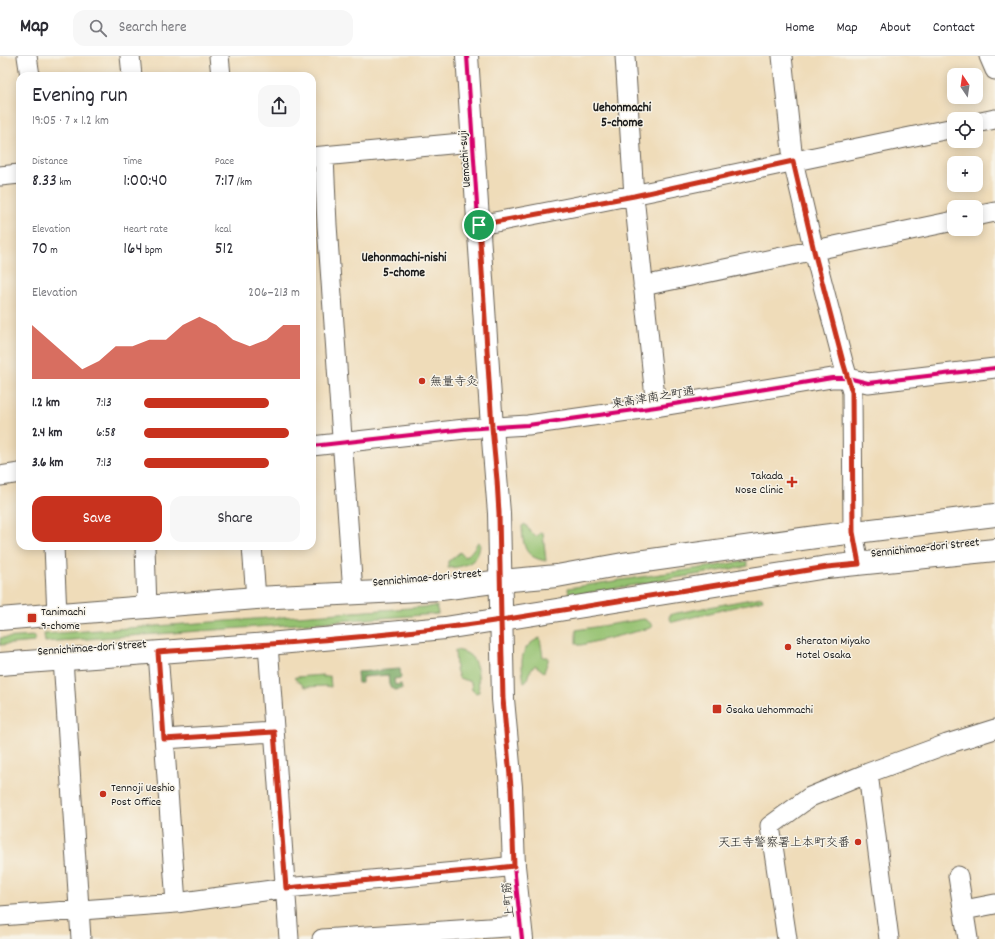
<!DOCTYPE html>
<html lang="en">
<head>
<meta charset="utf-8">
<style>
	:root { --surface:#fff; --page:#f7f7f7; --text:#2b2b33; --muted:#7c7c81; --line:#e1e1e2; --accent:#c8321e }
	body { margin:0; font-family:Dekko,"Klee One",sans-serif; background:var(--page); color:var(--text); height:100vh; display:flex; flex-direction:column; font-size:15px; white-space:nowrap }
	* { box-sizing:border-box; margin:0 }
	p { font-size:13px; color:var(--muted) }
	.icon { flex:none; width:22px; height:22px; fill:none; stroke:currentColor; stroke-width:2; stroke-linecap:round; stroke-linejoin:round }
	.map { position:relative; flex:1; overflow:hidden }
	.sheet { position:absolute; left:16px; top:16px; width:300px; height:478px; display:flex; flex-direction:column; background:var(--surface); border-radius:12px; box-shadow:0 2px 10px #0003 }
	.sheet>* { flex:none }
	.needle { width:26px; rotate:347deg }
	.fabs { position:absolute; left:947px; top:12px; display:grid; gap:8px }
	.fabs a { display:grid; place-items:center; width:36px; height:36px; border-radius:8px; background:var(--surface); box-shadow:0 2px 10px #0003; font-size:20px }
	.pin { position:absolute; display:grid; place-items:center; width:34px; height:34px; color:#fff; margin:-17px; border:2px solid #fff; border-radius:50%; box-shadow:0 1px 4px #0007 }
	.round { display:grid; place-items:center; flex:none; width:42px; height:42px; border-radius:12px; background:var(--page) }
	.overview { display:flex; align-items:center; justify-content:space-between; height:68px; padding:0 16px }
	h1 { font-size:22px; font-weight:600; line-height:30px }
	.metrics { display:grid; grid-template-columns:repeat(3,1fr); gap:6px; height:68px; padding:4px 16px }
	.metrics div { display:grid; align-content:center }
	.metrics b { font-size:17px; font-weight:600 }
	.metrics small { font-size:11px; font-weight:400 }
	.metrics p { font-size:11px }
	.chart { height:112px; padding:8px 16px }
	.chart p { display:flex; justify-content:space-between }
	.chart svg { width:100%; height:72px; margin-top:4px; fill:var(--accent); opacity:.7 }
	.button { display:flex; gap:8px; margin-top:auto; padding:8px 16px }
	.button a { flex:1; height:46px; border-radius:12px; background:var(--accent); color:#fff; font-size:16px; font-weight:600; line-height:46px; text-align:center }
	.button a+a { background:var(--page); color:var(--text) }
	ul { padding:0 16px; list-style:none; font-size:13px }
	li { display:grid; grid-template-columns:64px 48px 1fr; align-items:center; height:30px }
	li i { height:10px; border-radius:5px; background:var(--accent) }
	header { display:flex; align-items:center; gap:24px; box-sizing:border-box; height:56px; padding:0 20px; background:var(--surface); border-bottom:1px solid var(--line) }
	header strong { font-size:19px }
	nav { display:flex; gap:22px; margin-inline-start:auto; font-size:14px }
	.search { width:280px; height:36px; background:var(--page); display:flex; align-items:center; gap:10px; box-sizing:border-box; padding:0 14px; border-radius:12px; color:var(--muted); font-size:15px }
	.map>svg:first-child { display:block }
	.green { fill:#94c170; stroke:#586e46 }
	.forest { fill:#77a762; stroke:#4a623f }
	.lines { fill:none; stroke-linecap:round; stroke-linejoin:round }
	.minor-casing { stroke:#665f53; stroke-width:21 }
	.major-casing { stroke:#665f53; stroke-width:24 }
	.minor { stroke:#fff; stroke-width:19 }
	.major { stroke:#fff; stroke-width:22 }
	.cycleway-casing { stroke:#f7f3e8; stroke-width:6 }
	.cycleway { stroke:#d6006c; stroke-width:4 }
	.route-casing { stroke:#fff; stroke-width:8 }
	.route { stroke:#c8321e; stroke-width:5 }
	.poi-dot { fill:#c8321e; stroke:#f7f3e8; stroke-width:1.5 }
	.labels { text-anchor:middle; stroke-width:3; stroke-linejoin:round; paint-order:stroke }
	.street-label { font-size:12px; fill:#1c1c1c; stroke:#f7f3e8 }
	.poi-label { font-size:12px; fill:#1c1c1c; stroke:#f7f3e8; text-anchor:start }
	.neighbourhood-label { font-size:13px; font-weight:bold; fill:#1c1c1c; stroke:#f7f3e8 }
</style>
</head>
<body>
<header>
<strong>Map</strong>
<div class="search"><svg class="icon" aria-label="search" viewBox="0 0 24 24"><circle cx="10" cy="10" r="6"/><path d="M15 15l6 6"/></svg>Search here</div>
<nav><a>Home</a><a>Map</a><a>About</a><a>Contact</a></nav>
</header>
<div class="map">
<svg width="995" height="883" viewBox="0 0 995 883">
	<rect width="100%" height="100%" fill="#f7f3e8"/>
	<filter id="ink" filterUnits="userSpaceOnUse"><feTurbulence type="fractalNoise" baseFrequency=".025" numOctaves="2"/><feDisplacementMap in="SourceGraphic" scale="8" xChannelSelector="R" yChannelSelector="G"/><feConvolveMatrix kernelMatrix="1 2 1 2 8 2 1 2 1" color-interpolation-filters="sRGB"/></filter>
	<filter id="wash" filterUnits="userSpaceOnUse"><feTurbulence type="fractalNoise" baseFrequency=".012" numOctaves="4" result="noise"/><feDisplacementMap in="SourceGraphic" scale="16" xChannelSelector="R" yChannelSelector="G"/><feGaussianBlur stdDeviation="0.9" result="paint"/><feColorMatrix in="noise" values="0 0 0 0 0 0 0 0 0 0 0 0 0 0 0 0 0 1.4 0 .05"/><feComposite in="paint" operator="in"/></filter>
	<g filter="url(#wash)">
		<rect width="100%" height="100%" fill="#efdcb9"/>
		<path class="green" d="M525,468l5,7 6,6 4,-4h3l3,28c-22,-4 -23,-15 -24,-35z
			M478,486l2,1c0,20 -16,24 -32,25v-7l4,-2 8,-7 4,5c7,-3 10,-9 14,-15z
			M747,505l1,5 -179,30 -1,-8z
			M762,541l1,3 -90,22 -2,-1 -2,-5 3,-2z
			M437,550l1,8 -393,28 -1,-8z
			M644,563c4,2 6,3 9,7l-2,2 -70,17h-3l-2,-2v-13z
			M35,580v6l-35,3v-7z
			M540,582l3,19h5v4l-4,11 -9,-7 -6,8 -3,9 -2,1c-3,-20 -6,-36 16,-45z
			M455,594c25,2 23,24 24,42l-3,1 -4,-3 -1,-8 -12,-4 -3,-9z
			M323,619v2l7,-1 1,11 -6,-1 -20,1 -11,-9 2,-1z"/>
		<path class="forest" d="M400,613l1,9 -7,1 1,6 6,-1 1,5 -7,1 -6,-5 -1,-10 -26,2v6h-4l-1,-11z"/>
	</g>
	<g filter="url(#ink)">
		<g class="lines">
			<g class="minor-casing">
				<path id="minor" d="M27,0l3,20
					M130,0l2,20
					M219,0l2,20
					M625,0l9,140 22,211
					M782,0l11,105 21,90 29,111 9,30 1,140 6,32
					M989,0l6,14
					M976,67l19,-4
					M312,101l160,-15
					M324,101l3,68 26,368
					M0,120l20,-2
					M976,160l19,-4
					M479,169c159,-29 317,-65 475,-97
					M643,230l311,-65
					M312,390l153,-17 63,-4 128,-18 176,-29h16l20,5 127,-15
					M0,420l20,-3
					M54,490l3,69
					M145,490l2,62
					M252,490l4,52
					M268,588l21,295
					M158,596l18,251
					M63,603l18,280
					M164,683l110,-7
					M868,717l21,166
					M958,820l10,63
					M964,854l31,-6
					M0,860l176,-13 110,-15 202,-19 26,-3
					M322,883l199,-13
					M787,883l-17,-113 40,-29 58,-24 79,-29 48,-15"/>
			</g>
			<g class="major-casing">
				<path id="major" d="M467,0l25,371 7,86 4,186 8,88 3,79 8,73
					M0,563l256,-21 185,-9 60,-8 56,-5 66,-12 200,-28 172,-21
					M0,608l268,-20 177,-16 382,-61 168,-17"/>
			</g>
			<use href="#minor" class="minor"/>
			<use href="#major" class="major"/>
			<g class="cycleway-casing">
				<path id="cycleway" d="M467,0l25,371 7,86 4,186 8,88 3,79 8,73
					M312,390l153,-17 63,-4 128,-18 176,-29h16l20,5 127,-15"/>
			</g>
			<use href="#cycleway" class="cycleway"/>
		</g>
	</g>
	<g class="lines" filter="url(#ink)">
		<g class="route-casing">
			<path id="route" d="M479,169l13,202 5,53 2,33 2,107c-113,17 -228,24 -343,32l6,87 110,-7 12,156 202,-19 26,-3 -3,-79 -8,-88 -2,-79 326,-53 32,-3 -6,-32 -1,-140 -9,-30 -29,-111 -21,-90 -159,35 -155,29"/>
		</g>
		<use href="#route" class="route"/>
	</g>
	<g class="poi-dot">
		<circle cx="422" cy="325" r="4"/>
		<path d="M790 420h4v4h4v4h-4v4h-4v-4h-4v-4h4z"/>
		<rect x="27" y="557" width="10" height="10" rx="2"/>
		<circle cx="788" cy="591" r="4"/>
		<rect x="712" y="648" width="10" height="10" rx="2"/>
		<circle cx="103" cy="738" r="4"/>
		<circle cx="858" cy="786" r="4"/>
	</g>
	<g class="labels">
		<g class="street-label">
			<text transform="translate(464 103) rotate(-94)" y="4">Uemachi-suji</text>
			<text transform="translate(653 341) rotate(-9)" y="4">東高津南之町通</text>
			<text transform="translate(925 491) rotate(-6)" y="4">Sennichimae-dori Street</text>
			<text transform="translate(427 521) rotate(-5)" y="4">Sennichimae-dori Street</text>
			<text transform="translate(92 591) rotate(-4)" y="4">Sennichimae-dori Street</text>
			<text transform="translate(508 844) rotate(-96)" y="4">上町筋</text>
		</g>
		<g class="poi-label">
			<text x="430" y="329">無量寺灸</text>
			<text x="783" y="423" text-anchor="end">Takada<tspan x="783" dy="14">Nose Clinic</tspan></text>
			<text x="41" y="559">Tanimachi<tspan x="41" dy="14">9-chome</tspan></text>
			<text x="796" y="588">Sheraton Miyako<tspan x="796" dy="14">Hotel Osaka</tspan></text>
			<text x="726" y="657">Ōsaka Uehommachi</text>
			<text x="111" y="735">Tennoji Ueshio<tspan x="111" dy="14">Post Office</tspan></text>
			<text x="850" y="790" text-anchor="end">天王寺警察署上本町交番</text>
		</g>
		<g class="neighbourhood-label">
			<text x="622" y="55">Uehonmachi<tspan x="622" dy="15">5-chome</tspan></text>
			<text x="404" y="205">Uehonmachi-nishi<tspan x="404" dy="15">5-chome</tspan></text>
		</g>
	</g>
</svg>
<div class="fabs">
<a><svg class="needle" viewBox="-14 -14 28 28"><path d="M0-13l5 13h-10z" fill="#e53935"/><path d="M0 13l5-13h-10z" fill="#7c7c81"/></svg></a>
<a><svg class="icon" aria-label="locate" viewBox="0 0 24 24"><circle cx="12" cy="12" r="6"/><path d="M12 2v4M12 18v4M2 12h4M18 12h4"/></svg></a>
<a>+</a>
<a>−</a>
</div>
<div class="pin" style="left:479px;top:169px;background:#1e9e55"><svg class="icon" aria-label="arrive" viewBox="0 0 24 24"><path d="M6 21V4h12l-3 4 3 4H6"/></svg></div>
<section class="sheet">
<div class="overview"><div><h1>Evening run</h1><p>19:05 · 7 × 1.2 km</p></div><a class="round"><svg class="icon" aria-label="share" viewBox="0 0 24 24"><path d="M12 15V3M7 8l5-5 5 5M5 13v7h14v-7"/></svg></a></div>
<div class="metrics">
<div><p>Distance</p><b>8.33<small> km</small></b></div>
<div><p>Time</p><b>1:00:40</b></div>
<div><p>Pace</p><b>7:17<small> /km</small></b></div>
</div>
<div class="metrics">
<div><p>Elevation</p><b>70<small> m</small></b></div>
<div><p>Heart rate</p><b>164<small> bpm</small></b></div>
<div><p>kcal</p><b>512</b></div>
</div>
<div class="chart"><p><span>Elevation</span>206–213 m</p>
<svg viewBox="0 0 160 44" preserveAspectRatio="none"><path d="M0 44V11L10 20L20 29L30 38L40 33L50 24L60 24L70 20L80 20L90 11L100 6L110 11L120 20L130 24L140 20L150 11L160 11V44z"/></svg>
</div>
<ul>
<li><b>1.2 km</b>7:13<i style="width:80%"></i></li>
<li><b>2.4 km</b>6:58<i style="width:93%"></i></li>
<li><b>3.6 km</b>7:13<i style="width:80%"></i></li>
</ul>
<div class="button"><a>Save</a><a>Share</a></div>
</section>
</div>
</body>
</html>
